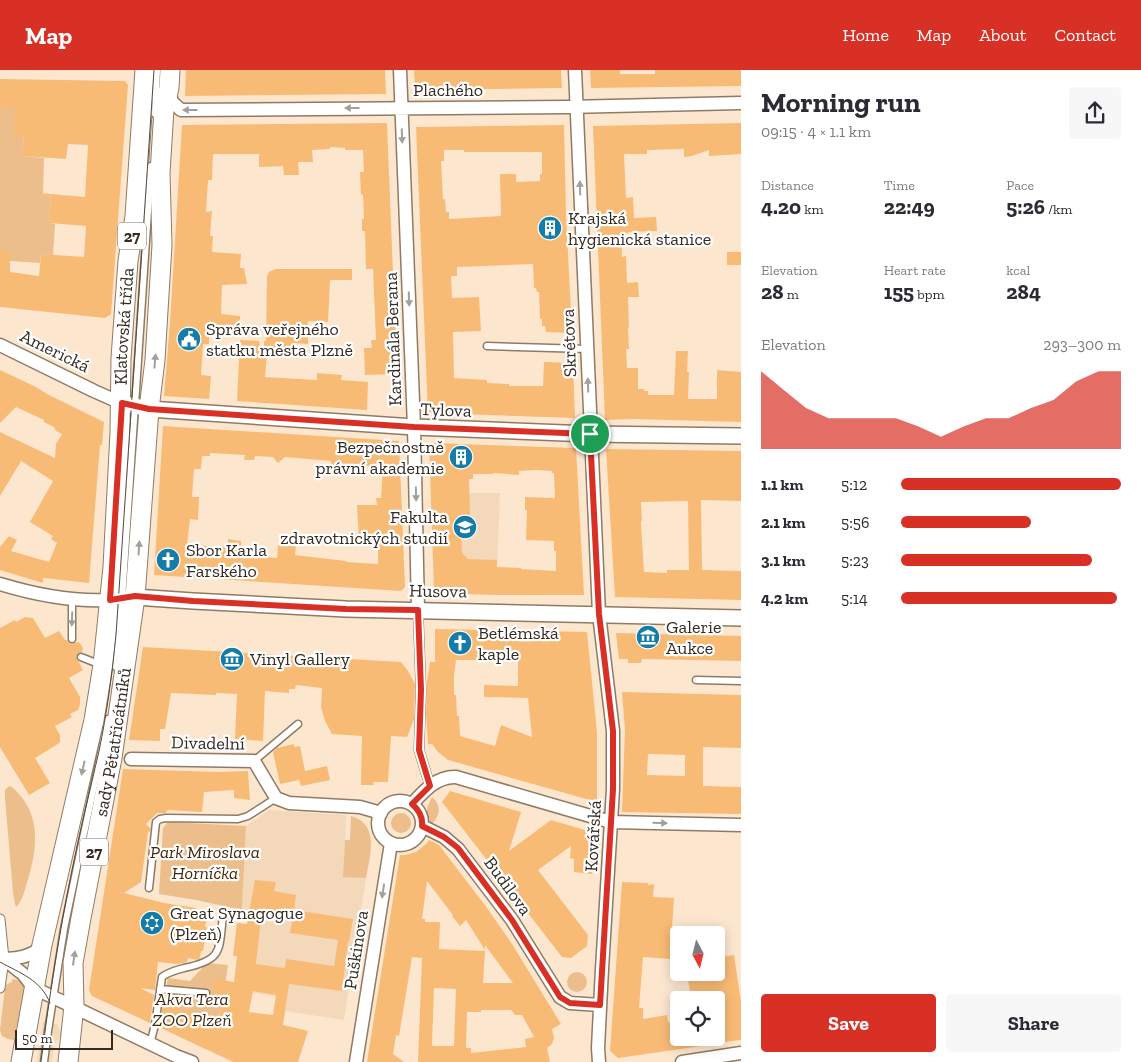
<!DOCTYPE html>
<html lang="en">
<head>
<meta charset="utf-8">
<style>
	:root { --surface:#fff; --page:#f7f7f7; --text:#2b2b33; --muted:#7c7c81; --accent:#d93025 }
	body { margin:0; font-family:"Zilla Slab",serif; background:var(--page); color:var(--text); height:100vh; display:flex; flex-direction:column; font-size:19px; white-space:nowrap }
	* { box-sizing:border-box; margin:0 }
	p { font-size:16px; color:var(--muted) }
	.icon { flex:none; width:28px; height:28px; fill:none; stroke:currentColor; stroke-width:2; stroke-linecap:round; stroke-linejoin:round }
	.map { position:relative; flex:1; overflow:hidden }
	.details { display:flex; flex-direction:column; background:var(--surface); width:400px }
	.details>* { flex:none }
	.needle { width:32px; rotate:173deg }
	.tools { position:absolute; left:670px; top:856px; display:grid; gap:10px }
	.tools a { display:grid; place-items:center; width:55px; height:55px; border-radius:5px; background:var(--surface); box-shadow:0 2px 12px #0003; font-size:25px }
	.scale { position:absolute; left:15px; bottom:12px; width:98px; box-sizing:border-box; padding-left:5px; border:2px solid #332a21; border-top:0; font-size:14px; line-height:18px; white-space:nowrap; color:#332a21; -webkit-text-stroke:4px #fff; paint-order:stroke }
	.pin { position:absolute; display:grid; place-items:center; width:42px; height:42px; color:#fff; margin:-21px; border:2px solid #fff; border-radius:50%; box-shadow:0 1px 5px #0007 }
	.round { display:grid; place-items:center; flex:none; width:52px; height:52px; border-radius:5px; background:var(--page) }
	.overview { display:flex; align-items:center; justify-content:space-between; height:85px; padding:0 20px }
	h1 { font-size:28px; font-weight:700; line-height:38px }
	.figures { display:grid; grid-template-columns:repeat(3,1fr); gap:8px; height:85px; padding:5px 20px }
	.figures div { display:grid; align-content:center }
	.figures b { font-size:21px; font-weight:700 }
	.figures small { font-size:14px; font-weight:400 }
	.figures p { font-size:14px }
	.chart { height:140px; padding:10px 20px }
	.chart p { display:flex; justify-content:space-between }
	.chart svg { width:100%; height:90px; margin-top:5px; fill:var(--accent); opacity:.7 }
	.cta { display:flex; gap:10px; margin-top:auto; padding:10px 20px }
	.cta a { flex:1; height:58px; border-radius:5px; background:var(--accent); color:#fff; font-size:20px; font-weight:700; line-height:58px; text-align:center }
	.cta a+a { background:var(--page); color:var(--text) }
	ul { padding:0 20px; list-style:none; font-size:16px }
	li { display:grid; grid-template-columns:80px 60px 1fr; align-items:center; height:38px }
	li i { height:12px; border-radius:6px; background:var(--accent) }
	header { display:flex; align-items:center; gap:30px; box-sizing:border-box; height:70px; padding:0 25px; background:var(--accent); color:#fff }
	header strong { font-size:24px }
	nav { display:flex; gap:28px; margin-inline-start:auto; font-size:18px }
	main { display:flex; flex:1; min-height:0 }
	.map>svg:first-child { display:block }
	.built { fill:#f4d8ba }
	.green { fill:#ecbe8b }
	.building { fill:#f8bb76; fill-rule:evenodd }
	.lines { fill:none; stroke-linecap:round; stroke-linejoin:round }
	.service-casing { stroke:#8f7b65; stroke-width:9 }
	.pedestrian-casing { stroke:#8f7b65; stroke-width:11 }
	.minor-casing { stroke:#8f7b65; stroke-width:15 }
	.tertiary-casing { stroke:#8f7b65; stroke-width:18 }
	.primary-casing { stroke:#8f7b65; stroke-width:21 }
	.service { stroke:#fff; stroke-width:6 }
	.pedestrian { stroke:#fff; stroke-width:9 }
	.minor { stroke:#fff; stroke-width:12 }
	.tertiary { stroke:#fff; stroke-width:15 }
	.primary { stroke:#fff; stroke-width:19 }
	.tram { stroke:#554a3e; stroke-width:1 }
	.oneway { fill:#a39f9b }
	.route-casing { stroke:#fff; stroke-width:10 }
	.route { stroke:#d93025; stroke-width:6 }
	.labels { text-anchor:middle; stroke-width:4.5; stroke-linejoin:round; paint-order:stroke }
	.shield { fill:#fff; stroke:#706a64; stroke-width:1 }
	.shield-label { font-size:16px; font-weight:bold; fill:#332a21 }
	.street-label { font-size:18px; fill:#332a21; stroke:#fff }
	.poi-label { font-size:18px; fill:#332a21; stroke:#fff; text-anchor:start }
	.park-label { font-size:18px; font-style:italic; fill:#41290a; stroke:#fff }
</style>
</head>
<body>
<header>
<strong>Map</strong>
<nav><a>Home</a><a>Map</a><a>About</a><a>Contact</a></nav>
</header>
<main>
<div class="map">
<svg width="741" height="992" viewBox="0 0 741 992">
	<rect width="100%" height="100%" fill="#fde6ce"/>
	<path class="built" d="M469,423h31l-4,102 -56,-2 -6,-5 -3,-94z
		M269,740l77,5 -2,61 22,2 -22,142 -59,-9 2,-9 -11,-2v-4l-23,-3 8,-71 -21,-3 2,-9 4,-84z
		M43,951l14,3 5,10 -8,11 -2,17h-15z"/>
	<path class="green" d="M0,38h14v17h11l-3,31 22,2 -1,35 8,1 -2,29 6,1 -2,31 -12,-1 -1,9 -30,-2v-9l-10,-1z
		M9,716c6,2 10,8 14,13 19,25 12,59 3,87 -2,7 -4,15 -10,21l-1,-3 -2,-11 -8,-95v-8z
		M432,727c10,8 8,19 0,27 -9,-9 -5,-17 0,-27z
		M391 753a10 10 0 1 1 20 0a10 10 0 1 1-20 0Z
		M351,746c29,8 19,40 15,62l-23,-1 2,-37h5z
		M168,752l78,4 -4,84 -46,-10 -37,-6 4,-66z
		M207,893l21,2 -5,36 -7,23 -11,25 -46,-22 9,-49 22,3z
		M567 912a10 10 0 1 1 20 0a10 10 0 1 1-20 0Z
		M12,909l6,1 7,5 -11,55 -6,-1 -6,-3 -2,-6 5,-42 2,-4 5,-2z"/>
	<path class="building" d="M186,0h199l1,24 -201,2z
		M414,0h147l1,18 -147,2z
		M590,0h30v4h35v-4h86v16l-150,2z
		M0,9l125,2 3,4 -17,229 -6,4 -105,-11v-56h10v21l29,4 2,-22 43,3 2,-31 -37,-3 2,-29 34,3 3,-52 -20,-1 -2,15 -44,-3 2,-20 -10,1v-29h-14z
		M387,53l10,251 -32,1 -1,-27h8l-1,-8h5l-3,-71h-7l-1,-38h-3v-12h2l-1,-25 -2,1 -1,-23h4l-1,-22h-18v-2l-14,-1 -2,2 -17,1 1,12h-15l1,13h-15l-1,-9 -24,1v-13h-46l-1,26h-4l-2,32 6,-1 -2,25h3l-1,16 29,2 -1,14h4l3,16 -25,1 -1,29 19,2v17l-21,-2 -1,4h-9v9h-6l-2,31 10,1 -2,23 -45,-3 6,-73 12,-198z
		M741,53v31l-32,2v-6l-17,6 -8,1v-8l-37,1v4h-23l2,44 7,-1 1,21 22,-1 1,14 -29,1v1h-7l1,24 4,-1 1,27 11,-1 1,15h-11l1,31h-1l1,21h-3l1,19h11v21h6v2h4v4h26l2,-44h12l-1,21h2l-1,27h29v-29l24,2v50l-107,-3 -29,1 -12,-294z
		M564,55l2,89 6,119 -26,-1 -1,-6h-3v-7h-2l-1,-27h-2l-1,-4h-2l-1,-24 -76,3v9h-6l1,22 27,-1 2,34 -28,1 1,46 33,2v3l22,1v2h34l1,-24 29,1 2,55 -147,-5 -12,-286zM444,80h20v2h78v22h-2v7l-24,1v-8h-16l1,42 -52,3v-7h-3l-1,-13h-2l-2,-38h3z
		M727,182h14v13h-14z
		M276,199h76v11h-22l-2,42 -20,-1v23l-15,-1v13l-26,-2 -2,23 52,3v-7l25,2 -1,5 27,2 -1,28 -130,-9 3,-61 19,1 2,11 3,-1v-10h2l1,-65 2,-4z
		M0,300l34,16 15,9 55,27 -2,23h-2l-11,138 -46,-5v5l-43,-13v-23l9,-11 8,4 -6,11 38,11 8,-19 -6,-4 2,-3 -23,-14 23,-41 -32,-20 -21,35v-64l55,26 1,-14 6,-10 -6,-3 -2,-4 -10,-5v-2l-28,-13 -16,16z
		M163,356l236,15 6,146 -4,4 -247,-16zM210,383l35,2 -1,5h10l1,-4 18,1 5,6 7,-6 46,4 -1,6 15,1v-4l38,3 -2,31h-5l1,7h-20l2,35h19v24l-32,-2v-1l-51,-6 1,-10h-18l-1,13 -36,-3v-14l-13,-2v8l-41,-2 3,-26 8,1 1,-23h-7l2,-28h7l1,-13h8z
		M429,373l147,5 8,147h-88l-56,-2 -6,-5zM536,400l16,1v2h2l1,25 -30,-1v13h2l-1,30 28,1v10h2v20l-35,-2v-1l-24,-1v-7l-29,-1 -6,-6 -2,-38h10l-1,-36h4v-5h20v-1l26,2v-4z
		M606,379l135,2v50l-40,-1 1,70 39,1v29l-126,-3zM688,431l1,69h-22v3l-23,-1 -3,-48v-3h1l-1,-19z
		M25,547l8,1 12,20 14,-7 6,9h2l2,3 3,1 4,-2 4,1 3,5 -1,4 -4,1 -2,4 7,13 -14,8 11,19v7l-2,6 -8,4 2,3 -17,9 5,9v7l-2,2 -23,14 15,25 -21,12 -29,-48v-119l15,-8 1,2z
		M435,559l152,3 10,100v70l-149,-42 -10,-8 -6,-8h-4l-2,-31 1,-31 3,-20h5zM485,589l33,1v26l-34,-1v12l44,1 4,39 -31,-12 -6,21 -35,-10 -1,-20h-2l-1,-21h-2v-19l2,-16h29z
		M616,563l125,3v25l-99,-2 -1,4h-13v-4h-9z
		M143,577l258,15 7,9 7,13 -1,35 -7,18 -16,-1 -3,46h-15l1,3h-13l1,-49 -30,-2 -7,-13 -4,-14 1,-19 -26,-3 -1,4h-6v4l-24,-2 -2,50 -28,-2 2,-45 -21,-1v2l-45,-2 -6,36h-5v12l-31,-1z
		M622,622l119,3v53l-38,-1v39l38,1v27l-119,-2 3,-82zM648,684l37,1v21l-38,-1z
		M294,674v3l6,-1 5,25 22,-5 3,14 -29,6 -2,-6 -19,4 -7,-32 4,-4z
		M123,699l96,3 29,-1 2,29 -16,-2v-8l-30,2 -2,20 -34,-2 -3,3h-8l-11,11 4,4v3l-2,1 -7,50 -17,11 40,10 32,5 -1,8 12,2 -2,9h2l-4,24h-2l-1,7 -3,2 -9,-2 -1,4 -9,2 -20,-2 -3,28 -15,-2 14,7 -4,28 -58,-27 -3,-6z
		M450,721l71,21 -12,39 42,-31 44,13 -3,41 -18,-2v-13l-4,-1 1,-12 -33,24 50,65 -1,11 -16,12 -9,-1 -120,-155z
		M429,770l10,5 48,63 25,36 49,80 -9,5 2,9 -2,6 -5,4 3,14h-132l4,-104 -10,-1 -13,79 -3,-1 -3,19 11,8h-37l33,-207h6l10,-3 10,-8zM427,811l26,34 -1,1 8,10 6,-6 19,30v-5l28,38h-30l2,-32 -46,-2 1,-27h-15v-3h-3zM434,918l22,1 -2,57h-22zM481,940h30l4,5h7l12,22 -9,2 1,8 -55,6v-5h-5l1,-36h14z
		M255,810l21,2 -2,9 22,4 -2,15 59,9 -4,23 -1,-1 -6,50 -53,-7 -6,41 25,6 -10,31h-65l-73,-35 4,-27 52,24 7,-23 -11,-2 3,-20 19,3 3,-26h-4l4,-33 10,1zM262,843l31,4 -3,16 48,7 -4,26 -48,-7 -1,9 -29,-4zM253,921l23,4 -3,20 -24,-3z
		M622,812l26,1v2l6,-1 -1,13 21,1 -4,61 -27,-2 -4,51h4v11l24,-4 1,7 7,-1 1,1h3v16h35l1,6 -97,14 -8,-7z
		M734,885l7,47v38l-25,3v-43h-25l-4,-28h29v-14z"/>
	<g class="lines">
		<g class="service-casing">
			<path id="service" d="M155,44l2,-44
				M487,276l100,3
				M72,569v-40
				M81,587l20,8
				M116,597l6,-68 29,-433
				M696,610l45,1
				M254,691l44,-37
				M149,818l7,-66 4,-3 6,-1 72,1 10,-3 28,-18
				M160,919l46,4
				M150,974l5,-19 7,-48c6,-5 14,-7 22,-9 39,-8 35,-17 39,-53
				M44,992l4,-31 16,-102 44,-210"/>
		</g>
		<g class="pedestrian-casing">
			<path id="pedestrian" d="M418,540l3,80 -2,60 11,36
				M0,849l4,40 -4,29"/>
		</g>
		<g class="minor-casing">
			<path id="minor" d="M400,0l14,357 4,183
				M575,0l24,544 14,117v58l-11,180 -4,79 1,14
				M169,21l3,11 9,8 386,-3 174,-4
				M0,275l94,46 27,12
				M0,514c36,11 72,18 110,16
				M131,689l123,2 22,37 13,5 71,4 21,6
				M378 753a22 22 0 1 1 44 0a22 22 0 1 1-44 0Z
				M412,734c12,-13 25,-28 44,-27l155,45 130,3
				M422,756l22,11 14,12 54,71 48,77 10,6 30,2
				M0,888c13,2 34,-1 42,-13
				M4,889l19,15 11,14 142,68 16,6
				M356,992l35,-219
				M682,992l59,-9"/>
		</g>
		<g class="tertiary-casing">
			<path id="tertiary" d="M121,333l28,6 265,18 176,7 151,2
				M110,530l25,-3 58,4 153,8 395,9"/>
		</g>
		<g class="primary-casing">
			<g id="primary">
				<path id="s1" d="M21,992l21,-117 52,-225 9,-55 10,-98 7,-134 1,-75 7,-97 7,-45 10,-146"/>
				<path id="s2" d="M68,992l6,-56 -1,-43 8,-45 31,-160 23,-161 14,-188 6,-49 7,-115 -2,-72 4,-64 5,-21 1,-18"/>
			</g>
		</g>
		<use href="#service" class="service"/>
		<use href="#pedestrian" class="pedestrian"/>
		<use href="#minor" class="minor"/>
		<use href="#tertiary" class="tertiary"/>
		<use href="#primary" class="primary"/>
		<path class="tram" d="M0,892c20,11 41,18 50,41
			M41,992c8,-64 18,-128 31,-192 8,-40 18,-79 27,-119 8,-38 13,-77 17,-116l38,-565"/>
	</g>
	<defs><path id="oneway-solid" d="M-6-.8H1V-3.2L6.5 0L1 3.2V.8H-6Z" transform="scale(1.25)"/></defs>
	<g class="oneway">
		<use href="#oneway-solid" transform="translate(352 38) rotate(180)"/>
		<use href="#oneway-solid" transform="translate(190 40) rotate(180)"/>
		<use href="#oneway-solid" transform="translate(402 66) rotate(88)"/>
		<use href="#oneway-solid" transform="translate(580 118) rotate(-92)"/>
		<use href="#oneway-solid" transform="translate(409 229) rotate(88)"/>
		<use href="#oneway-solid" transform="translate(155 291) rotate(-85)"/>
		<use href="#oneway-solid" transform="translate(588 315) rotate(-92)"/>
		<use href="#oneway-solid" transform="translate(416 424) rotate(89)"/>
		<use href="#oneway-solid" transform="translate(139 478) rotate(-86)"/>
		<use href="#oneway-solid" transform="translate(72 549) rotate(92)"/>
		<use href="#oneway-solid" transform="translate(83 698) rotate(103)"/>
		<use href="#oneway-solid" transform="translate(660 753) rotate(1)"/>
		<use href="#oneway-solid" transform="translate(383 821) rotate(99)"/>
		<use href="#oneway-solid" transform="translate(74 888) rotate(-82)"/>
	</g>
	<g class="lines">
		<g class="route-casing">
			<path id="route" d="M122,333l27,6 265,18 176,7 9,180 14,117v58l-13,216 -30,-2 -10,-6 -48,-77 -54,-72 -14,-11 -22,-11c1,-9 -3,-16 -10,-22l18,-18 -11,-36 2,-60 -3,-80 -72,-1 -153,-8 -58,-5 -25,4z"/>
		</g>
		<use href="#route" class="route"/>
	</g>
	<defs>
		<g id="building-disc" transform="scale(1.25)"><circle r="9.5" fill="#147da7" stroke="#fff"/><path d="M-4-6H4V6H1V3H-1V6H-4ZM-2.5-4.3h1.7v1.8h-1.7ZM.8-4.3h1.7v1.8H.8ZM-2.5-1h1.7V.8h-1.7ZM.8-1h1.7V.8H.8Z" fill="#fff"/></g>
		<g id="civic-disc" transform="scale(1.25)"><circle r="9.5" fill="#147da7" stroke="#fff"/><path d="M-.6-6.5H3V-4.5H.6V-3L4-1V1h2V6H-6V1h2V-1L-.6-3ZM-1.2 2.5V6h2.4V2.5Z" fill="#fff"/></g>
		<g id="university-disc" transform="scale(1.25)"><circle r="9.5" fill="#147da7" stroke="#fff"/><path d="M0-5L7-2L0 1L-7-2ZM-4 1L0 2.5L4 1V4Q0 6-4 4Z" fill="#fff"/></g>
		<g id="church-disc" transform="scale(1.25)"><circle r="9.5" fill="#147da7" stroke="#fff"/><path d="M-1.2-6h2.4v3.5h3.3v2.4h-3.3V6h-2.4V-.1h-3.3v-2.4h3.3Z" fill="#fff"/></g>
		<g id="museum-disc" transform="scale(1.25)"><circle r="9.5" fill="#147da7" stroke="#fff"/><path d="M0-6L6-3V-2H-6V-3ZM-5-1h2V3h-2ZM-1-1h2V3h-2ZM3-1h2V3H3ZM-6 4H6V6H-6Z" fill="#fff"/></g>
		<g id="synagogue-disc" transform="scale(1.25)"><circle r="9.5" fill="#147da7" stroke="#fff"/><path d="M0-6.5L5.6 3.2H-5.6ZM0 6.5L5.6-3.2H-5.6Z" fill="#fff"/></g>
	</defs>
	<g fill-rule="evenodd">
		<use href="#building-disc" x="550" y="158"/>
		<use href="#civic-disc" x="189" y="269"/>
		<use href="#building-disc" x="461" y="387"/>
		<use href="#university-disc" x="465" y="457"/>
		<use href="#church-disc" x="168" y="490"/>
		<use href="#museum-disc" x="648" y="567"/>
		<use href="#church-disc" x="460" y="573"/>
		<use href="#museum-disc" x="232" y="589"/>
		<use href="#synagogue-disc" x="152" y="853"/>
	</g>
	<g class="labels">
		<g class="shield">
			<rect x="118" y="152.5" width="28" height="27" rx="4"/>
			<rect x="80" y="768.5" width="28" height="27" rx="4"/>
		</g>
		<g class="shield-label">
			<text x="132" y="172">27</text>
			<text x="94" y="788">27</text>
		</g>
		<g class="street-label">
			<text x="448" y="26">Plachého</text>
			<text dy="6" stroke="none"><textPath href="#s1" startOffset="745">Klatovská třída</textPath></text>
			<text transform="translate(393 269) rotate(-92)" y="6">Kardinála Berana</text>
			<text transform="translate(569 273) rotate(-92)" y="6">Skrétova</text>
			<text transform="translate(55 281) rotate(26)" y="6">Americká</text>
			<text transform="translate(446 340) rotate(2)" y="6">Tylova</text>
			<text transform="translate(438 521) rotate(1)" y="6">Husova</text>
			<text dy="6" stroke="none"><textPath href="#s2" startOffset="324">sady Pětatřicátníků</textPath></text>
			<text transform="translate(208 673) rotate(1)" y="6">Divadelní</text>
			<text transform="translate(593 766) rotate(-87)" y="6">Kovářská</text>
			<text transform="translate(508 816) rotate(54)" y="6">Budilova</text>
			<text transform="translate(356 880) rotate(-81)" y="6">Puškinova</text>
		</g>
		<g class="poi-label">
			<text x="568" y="154">Krajská<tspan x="568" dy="21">hygienická stanice</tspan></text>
			<text x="206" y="265">Správa veřejného<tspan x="206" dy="21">statku města Plzně</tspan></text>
			<text x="444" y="383" text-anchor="end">Bezpečnostně<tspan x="444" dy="21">právní akademie</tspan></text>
			<text x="448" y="453" text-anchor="end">Fakulta<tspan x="448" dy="21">zdravotnických studií</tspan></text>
			<text x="186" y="486">Sbor Karla<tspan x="186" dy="21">Farského</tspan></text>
			<text x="666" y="563">Galerie<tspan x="666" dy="21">Aukce</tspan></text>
			<text x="478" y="569">Betlémská<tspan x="478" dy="21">kaple</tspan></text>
			<text x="250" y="595">Vinyl Gallery</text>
			<text x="170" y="849">Great Synagogue<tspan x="170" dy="21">(Plzeň)</tspan></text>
		</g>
		<g class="park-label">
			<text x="205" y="788">Park Miroslava<tspan x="205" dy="21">Horníčka</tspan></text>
			<text x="192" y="935">Akva Tera<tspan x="192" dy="21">ZOO Plzeň</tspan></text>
		</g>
	</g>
</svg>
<div class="tools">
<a><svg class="needle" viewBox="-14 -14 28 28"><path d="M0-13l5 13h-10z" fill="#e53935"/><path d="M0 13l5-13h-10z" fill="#7c7c81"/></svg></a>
<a><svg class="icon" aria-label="locate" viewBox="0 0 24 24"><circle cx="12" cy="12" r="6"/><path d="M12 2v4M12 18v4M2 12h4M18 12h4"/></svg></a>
</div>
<div class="scale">50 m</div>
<div class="pin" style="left:590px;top:364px;background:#1e9e55"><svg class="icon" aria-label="arrive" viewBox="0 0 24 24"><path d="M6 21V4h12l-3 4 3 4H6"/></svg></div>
</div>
<section class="details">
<div class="overview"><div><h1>Morning run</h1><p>09:15 · 4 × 1.1 km</p></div><a class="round"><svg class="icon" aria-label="share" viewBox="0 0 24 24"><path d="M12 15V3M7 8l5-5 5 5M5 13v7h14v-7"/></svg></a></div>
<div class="figures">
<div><p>Distance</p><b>4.20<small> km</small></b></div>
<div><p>Time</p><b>22:49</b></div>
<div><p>Pace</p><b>5:26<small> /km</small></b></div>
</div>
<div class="figures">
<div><p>Elevation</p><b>28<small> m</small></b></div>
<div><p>Heart rate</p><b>155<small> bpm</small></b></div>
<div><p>kcal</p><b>284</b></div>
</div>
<div class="chart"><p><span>Elevation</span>293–300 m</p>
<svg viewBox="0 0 160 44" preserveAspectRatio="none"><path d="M0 44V6L10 15L20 24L30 29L40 29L50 29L60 29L70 33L80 38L90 33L100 29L110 29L120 24L130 20L140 11L150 6L160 6V44z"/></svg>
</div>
<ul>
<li><b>1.1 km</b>5:12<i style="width:100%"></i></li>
<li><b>2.1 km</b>5:56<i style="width:59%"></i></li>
<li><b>3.1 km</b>5:23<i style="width:87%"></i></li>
<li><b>4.2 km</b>5:14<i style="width:98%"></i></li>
</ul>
<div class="cta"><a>Save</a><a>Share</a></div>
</section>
</main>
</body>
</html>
